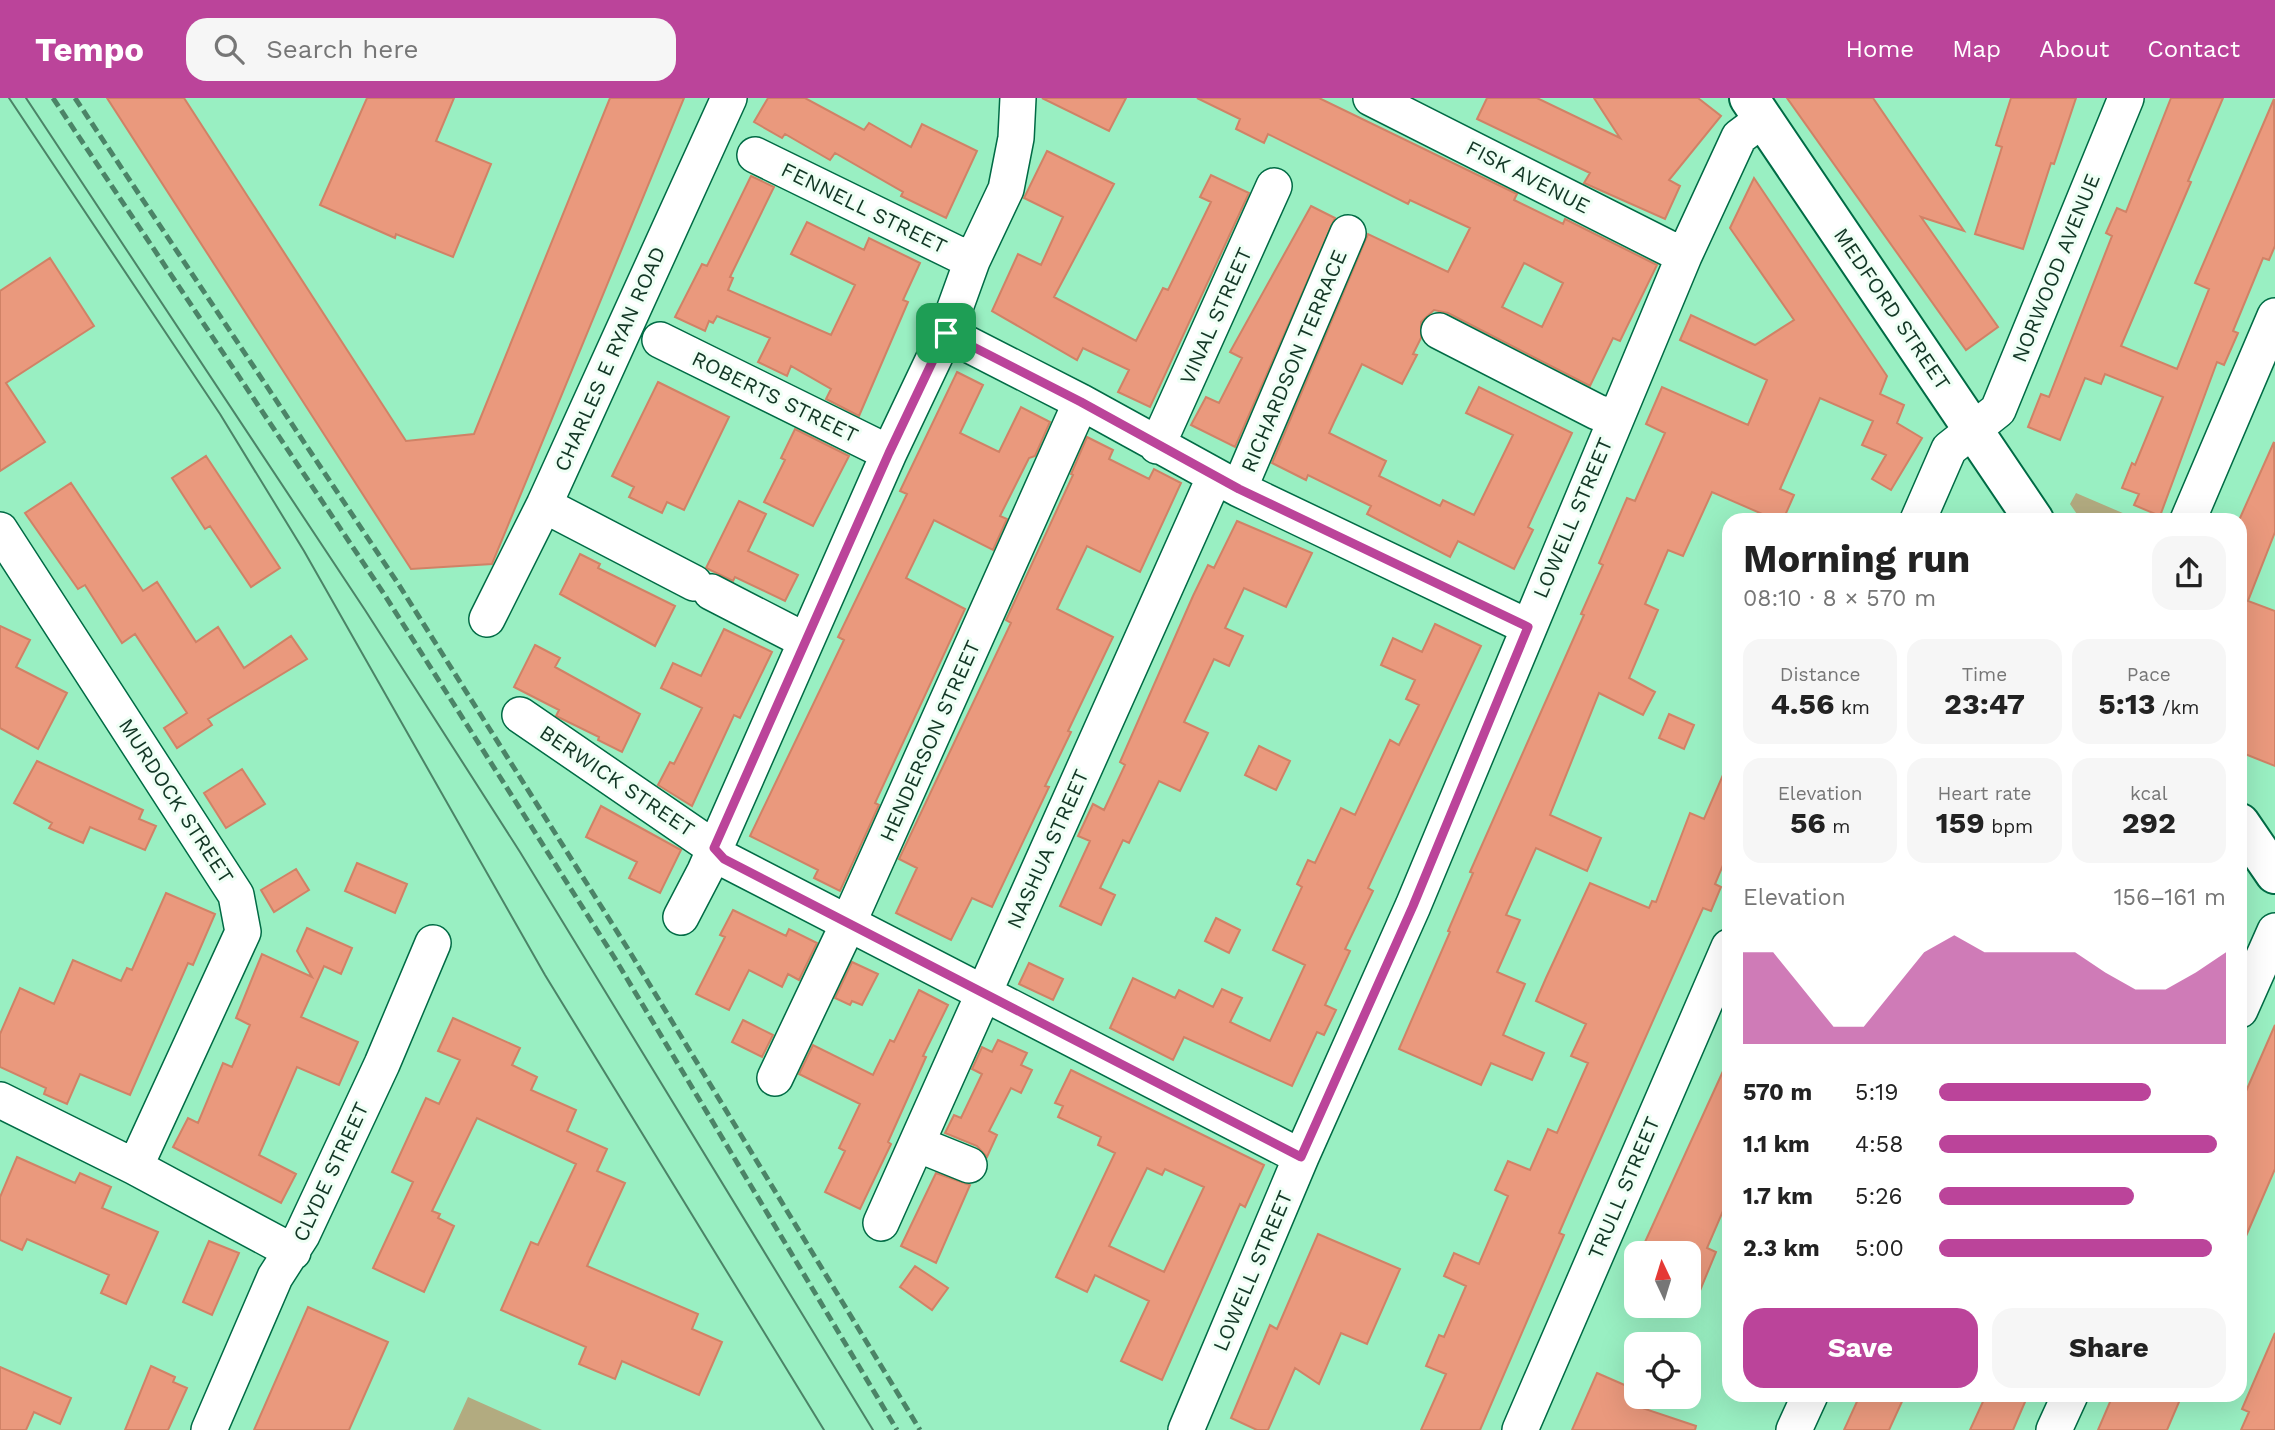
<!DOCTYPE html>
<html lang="en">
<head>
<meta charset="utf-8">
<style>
	:root { --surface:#fff; --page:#f6f6f6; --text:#222; --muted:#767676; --accent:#bb449a }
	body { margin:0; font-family:"Work Sans",sans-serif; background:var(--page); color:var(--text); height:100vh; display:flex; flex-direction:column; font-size:26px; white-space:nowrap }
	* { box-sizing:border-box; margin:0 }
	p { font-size:23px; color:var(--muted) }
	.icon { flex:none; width:38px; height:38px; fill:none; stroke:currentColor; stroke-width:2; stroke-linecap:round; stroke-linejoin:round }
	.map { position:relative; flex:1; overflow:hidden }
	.details { position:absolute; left:1722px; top:415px; width:525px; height:889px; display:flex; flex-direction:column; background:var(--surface); border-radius:21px; box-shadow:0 7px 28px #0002 }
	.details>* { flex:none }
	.needle { width:46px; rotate:356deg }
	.tools { position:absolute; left:1624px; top:1143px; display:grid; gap:14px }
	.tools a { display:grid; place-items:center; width:77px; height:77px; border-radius:14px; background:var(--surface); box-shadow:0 7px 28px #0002; font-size:35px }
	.pin { position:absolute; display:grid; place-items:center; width:60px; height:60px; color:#fff; margin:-30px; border-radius:14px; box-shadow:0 4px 10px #0006 }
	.round { display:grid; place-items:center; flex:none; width:74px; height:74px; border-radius:21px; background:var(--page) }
	.overview { display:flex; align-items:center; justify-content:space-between; height:119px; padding:0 21px }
	h1 { font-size:38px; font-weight:700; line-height:52px }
	.figures { display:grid; grid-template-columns:repeat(3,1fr); gap:10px; height:119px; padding:7px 21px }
	.figures div { display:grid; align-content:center; border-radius:18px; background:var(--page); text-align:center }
	.figures b { font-size:30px; font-weight:700 }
	.figures small { font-size:19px; font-weight:400 }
	.figures p { font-size:19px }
	.chart { height:196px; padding:14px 21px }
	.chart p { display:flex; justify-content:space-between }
	.chart svg { width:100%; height:126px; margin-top:7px; fill:var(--accent); opacity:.7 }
	.button { display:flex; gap:14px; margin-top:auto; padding:14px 21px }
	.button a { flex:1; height:80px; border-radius:21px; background:var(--accent); color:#fff; font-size:28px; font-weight:700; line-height:80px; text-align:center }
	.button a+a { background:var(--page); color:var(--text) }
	ul { padding:0 21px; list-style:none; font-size:23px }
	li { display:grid; grid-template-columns:112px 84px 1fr; align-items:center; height:52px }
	li i { height:18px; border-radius:9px; background:var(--accent) }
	header { display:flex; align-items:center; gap:42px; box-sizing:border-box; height:98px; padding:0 35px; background:var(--accent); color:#fff }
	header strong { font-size:33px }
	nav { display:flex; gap:38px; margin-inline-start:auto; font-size:24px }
	.search { width:490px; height:63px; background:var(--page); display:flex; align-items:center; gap:18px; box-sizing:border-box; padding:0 24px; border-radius:21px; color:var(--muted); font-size:26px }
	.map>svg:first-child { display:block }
	.green { fill:#b2ab80 }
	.building { fill:#ea997d; stroke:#d08266; stroke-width:2; fill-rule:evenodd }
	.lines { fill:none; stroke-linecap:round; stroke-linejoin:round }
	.minor-casing { stroke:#006b45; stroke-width:38 }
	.major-casing { stroke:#006b45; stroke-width:42 }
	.minor { stroke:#fff; stroke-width:35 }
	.major { stroke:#fff; stroke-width:38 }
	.tram { stroke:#4b8467; stroke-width:2 }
	.rail { stroke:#4b8467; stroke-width:5; stroke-dasharray:10 5; stroke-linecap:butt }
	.route-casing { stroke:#fff; stroke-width:14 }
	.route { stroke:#bb449a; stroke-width:9 }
	.labels { text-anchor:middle; stroke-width:6; stroke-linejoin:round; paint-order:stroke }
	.street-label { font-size:21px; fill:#123625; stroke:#effff5 }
</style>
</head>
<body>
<header>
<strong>Tempo</strong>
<div class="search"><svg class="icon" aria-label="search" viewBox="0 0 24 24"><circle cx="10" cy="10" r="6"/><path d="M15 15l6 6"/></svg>Search here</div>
<nav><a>Home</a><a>Map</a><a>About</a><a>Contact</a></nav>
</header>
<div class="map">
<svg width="2275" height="1332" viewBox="0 0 2275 1332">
	<rect width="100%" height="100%" fill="#99efc2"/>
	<path class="green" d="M2076,395l63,27h-58l-11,-16z
		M468,1299l74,33h-89z"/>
	<path class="building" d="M107,0h77l222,343 68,-7 136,-336h74l-192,466 -81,5z
		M367,0h87l-18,43 55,23 -38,93 -57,-23 -1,4 -75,-33z
		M768,0h37l59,32 5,-7 42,24 11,-23 55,27 -31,67 -45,-22 2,-4 -68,-39 -5,7 -45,-26 -3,4 -28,-16z
		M1042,0h84l-17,33z
		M1197,0h122l198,96 -3,6 49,24 2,-5 92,46 -37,76 -7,-3 -23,48 -142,-73 -14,-3 -13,12v16l-8,16 4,1 -15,29 -40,-20 -28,58 -5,11 57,28 -7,15 61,30 3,-6 31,15 39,-80 -47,-22 13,-26 93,46 -44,94 5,3 -19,39 -56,-28 -8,16 -83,-43 4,-8 -63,-31 -2,5 -34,-17 96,-229 80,38 22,-44 -60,-28 -2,4 -140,-70 -4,9 -28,-14 4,-10zM1524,165l39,20 -21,44 -40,-20z
		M1487,0h50l83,40 -26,-40h104l23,18 -52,64 11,6 -15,33 -81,-36 6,-10 -113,-54z
		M1787,0h86l91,133 -43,-14 77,110 -32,23z
		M2011,0h65l-22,66 -3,-1 -28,86 -48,-15 27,-87 -6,-2z
		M2171,0h52l-35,83 3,1 -70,164 56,23 32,-80 -14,-6 79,-184 1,147 -6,14 -6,-2 -30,73 5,2 -14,32 -7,-3 -57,154 -26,-11 5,-11 -17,-6 10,-25 3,2 28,-68 -58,-23 -4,10 -16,-6 -25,62 -32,-13 13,-33 8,3 63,-161 -6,-3 11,-25 9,4z
		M1047,53l67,33 -60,113 82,44 27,-53 5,2 43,-88 -11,-5 11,-22 38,18 -99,214 -32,-15 11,-22 -46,-22 -6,12 -85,-49 26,-57 23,11 22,-48 -39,-19z
		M751,78l23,11 -44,90 3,1 -5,12 103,45 24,-50 -64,-31 16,-32 57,28 5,-12 51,25 -17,37 5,2 -49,114 -33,-17 5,-10 -40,-23 -4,10 -29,-14 12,-24 -53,-22 -4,7 -4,-2 -4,10 -30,-14 27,-53 5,2z
		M1754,80l133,198 -7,18 24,11 -7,18 25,15 -31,52 -19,-11 14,-24 -24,-10 11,-24 -53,-23 -40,91 14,6 -11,25h-7l-64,-28 -29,64 -15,-6 -23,54 13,6 -29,68 26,14 -12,23 -44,-22 -49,122 51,23 -14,33 -51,-23 -30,67 14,5 -23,52 28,12 -22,51 41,18 -12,27 -41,-17 -10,22 -82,-36 51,-117 -2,-1 25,-58 -3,-1 114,-257 -3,-1 22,-49 -4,-2 28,-65 8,3 30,-68 -19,-9 16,-37 86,38 19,-45 -87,-40 11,-25 64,30 39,-25 -64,-92z
		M1311,108l24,12 -100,229 -44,-22 15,-28 13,6 23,-45 -12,-6z
		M50,160l44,68 -88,57 39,59 -45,29v-180z
		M957,274l26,13 -23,48 39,19 22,-45 29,15 -15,34 -6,2 -29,58 7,3 -14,31 -59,-30 -28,58 59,31 -90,194 4,2 -39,86 -26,-13 4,-8 -68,-34 94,-196 -6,-3 69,-143 -7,-3z
		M658,284l71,35 -45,93 -17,-8 -5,11 -33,-16 5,-10 -22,-11z
		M795,331l54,27 -36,70 -49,-24 21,-42 -4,-2z
		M1087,339l26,13 -4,9 40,20 5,-10 27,14 -41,89 -53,-26 -30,63 56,28 -45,94 3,1 -26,54 4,1 -57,120 -20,-9 -21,42 -55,-27 21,-45 -18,-9 112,-236 -5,-3 67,-145 -2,-1z
		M2274,344l1,90 -27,69 27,10v155l-35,-14v-234z
		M206,358l74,112 -29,19 -41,-61 -5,3 -33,-51z
		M71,385l72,108 14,-9 39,60 22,-15 26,41 47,-32 16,23 -99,60 4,6 -35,23 -13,-20 23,-15 -52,-79 -13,9 -37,-58 -7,4 -53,-76z
		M739,403l27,13 -18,37 50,24 -13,26 -50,-24 -2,4 -27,-13z
		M1237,423l75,32 -26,54 -42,-19 -19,40 18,8 -14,30 -15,-7 -30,63 24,11 -28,58 -21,-10 -30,62 -6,-3 -23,48 15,7 -14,30 -41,-19 30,-65 -12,-5 15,-32 11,6 21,-45 -5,-3 73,-166 15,-31 6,3z
		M580,456l20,10 -2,4 77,38 -20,40 -95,-52z
		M1435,526l46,22 -113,242 5,3 -28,58 5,2 -25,54 11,5 -12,25 -7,-3 -25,54 -108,-49 -11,23 -63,-32 23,-50 42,20 4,-8 34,17 9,-18 20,9 -12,24 40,19 35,-76 -32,-15 29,-63 -5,-3 11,-24 7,3 26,-55 14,7 35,-75 9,5 20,-40 -13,-6 9,-19 -34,-15 12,-27 29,14z
		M0,528l30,14 -14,27 51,26 -29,56 -38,-21z
		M724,531l48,23 -32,66 -6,-3 -42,91 -34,-21 12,-23 4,2 28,-56 -41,-20 12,-25 28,13z
		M535,547l25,13 -5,9 85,47 -18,38 -24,-12 1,-3 -43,-21 3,-6 -45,-23z
		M1669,616l25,11 -10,24 -25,-11z
		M1259,648l31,15 -14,29 -31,-15z
		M37,663l106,49 -4,9 17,7 -11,24 -55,-23 -7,16 -34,-15 3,-5 -38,-20z
		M1729,663v90l-14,33 6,3 -10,24 -8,-3 -120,270 -24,55 5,2 -84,195h-59l25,-56 -20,-8 13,-31 5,2 22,-51 -22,-10 10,-23 25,11 29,-68 -13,-6 13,-29 22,9 18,-41 9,4 31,-70 -17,-7 15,-32 -50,-23 10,-23 44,-95 59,25 3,-7 4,1 34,-89 14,6z
		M242,671l23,35 -39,24 -22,-35z
		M601,708l80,44 -21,43 -31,-15 8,-16 -51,-25z
		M357,765l50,21 -12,29 -50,-22z
		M296,771l13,21 -35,22 -13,-22z
		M166,795l49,21 -22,51 -5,-2 -58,132 -50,-21 -13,30 -23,-10 2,-6 -46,-21v-33l20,-46 34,16 19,-44 48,21 6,-13 5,2z
		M733,812l53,26 3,-7 28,14 -18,37 -11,-6 -6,13 -33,-17 -20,40 -33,-16 29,-57 -5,-2z
		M1216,820l24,12 -11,23 -24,-12z
		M307,830l45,20 -11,26 -17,-8 -23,51 57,25 -19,43 -42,-18 -38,88 37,19 -15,29 -108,-56 15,-29 10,5 25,-60 9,4 18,-42 -14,-7 26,-64 50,23 -15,-26z
		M852,864l26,12 -16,31 -10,-4 -2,4 -15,-7z
		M1029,865l34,16 -10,21 -34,-16z
		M919,892l29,15 -25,51 3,1 -38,85 3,2 -31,65 -35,-17 20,-41 -6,-3 21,-44 -61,-30 14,-29 60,30 17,-35 4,2z
		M453,920l67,30 -8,17 25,12 -6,13 45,20 -9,21 40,18 -10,22 28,12 -38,83 111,48 -6,15 30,13 -23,53 -77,-34 -7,18 -36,-15 7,-17 -85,-37 30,-68 7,3 38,-81 -99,-46 -45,93 8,3 -2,4 16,8 -30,66 -51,-24 40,-86 -21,-10 34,-74 13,6 21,-44 -22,-9z
		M743,922l30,15 -11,22 -30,-15z
		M2275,927v144l-35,81v-145z
		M998,942l29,13 -6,12 11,5 -11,23 -10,-5 -22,43 8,4 -10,22 -10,-11 -32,-13 9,-18 7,3 21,-44 -10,-5 10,-22 10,5z
		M1729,960v139l-22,51 9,4 -27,65v-64h-49z
		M1071,972l193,95 -19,42 -5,-3 -78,176 -41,-19 28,-60 -54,-26 -8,17 -31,-15 59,-124 -17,-8 3,-8 -43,-20 5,-11 -8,-3zM1147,1070l15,7 3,-6 39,18 -40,85 -55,-26z
		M17,1059l58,26 5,-10 31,14 -9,21 56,24 -32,72 -25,-11 8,-18 -82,-36 -5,11 -22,-10v-43z
		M936,1075l34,12 -34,78 -35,-17z
		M1318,1136l82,35 -33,75 -26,-11 -22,51 -24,-16 -27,62h-11l-26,-12 39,-93 7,4z
		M209,1143l30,12 -27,62 -29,-13z
		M915,1168l33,22 -16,22 -32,-23z
		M308,1209l80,35 -39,88h-95z
		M2275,1235v97h-34l8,-18 -7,-3z
		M151,1268l24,11 -2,5 14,6 -19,42h-43z
		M0,1269l71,31 -11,26 -26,-12 -8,18h-26z
		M1597,1275l39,17v6h4l-4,10 60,20 -1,4h-123z
		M1860,1297h45l-16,35h-45z
		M1986,1297h42l-15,35h-43z
		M2113,1297h69l-15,35h-69z"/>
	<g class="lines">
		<g class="minor-casing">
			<path id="minor" d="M1371,0l313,158
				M755,57l217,106
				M1439,233l158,81 18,6
				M946,235l135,69 158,87 289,138
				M660,242l229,113
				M1157,348l117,-260
				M1239,391l109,-256
				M544,407l150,78
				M1918,422l31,-71 49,-39 128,-312
				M2188,422l87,-204
				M0,432l236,365 7,37 -108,235
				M711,494l95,49
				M487,521l57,-114 185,-407
				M520,617l194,133 10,11 577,298
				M681,819l24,-46 184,-418 57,-120 26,-72 34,-72 10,-51 2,-40
				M2240,912l35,-79
				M775,980l66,-139 240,-537
				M0,1002l135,67 158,85
				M917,1046l52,21
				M881,1125l334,-747
				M209,1332l66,-153 27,-42 80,-171 51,-121
				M1186,1332l115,-273 112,-251 271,-650 55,-119 24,-18
				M1520,1332l209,-483
				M1794,1332l16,-35
				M2054,1332l16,-35"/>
		</g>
		<g class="major-casing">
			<path id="major" d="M1749,0l285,422
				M2240,725l35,51"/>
		</g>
		<use href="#minor" class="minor"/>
		<use href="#major" class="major"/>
		<path class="tram" d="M9,0l211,316 84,137 241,424 279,455
			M26,0l339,512 155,242 353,578"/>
		<path class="rail" d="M53,0l331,496 230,363 283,473
			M75,0l324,487 229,364 292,481"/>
	</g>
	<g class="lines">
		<g class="route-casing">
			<path id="route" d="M946,235l135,69 158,87 289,138 -115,279 -112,251 -577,-298 -10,-11 175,-395z"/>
		</g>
		<use href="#route" class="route"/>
	</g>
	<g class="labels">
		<g class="street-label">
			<text transform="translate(1528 79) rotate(27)" y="7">FISK AVENUE</text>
			<text transform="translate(864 110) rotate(26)" y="7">FENNELL STREET</text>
			<text transform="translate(2056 170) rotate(-68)" y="7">NORWOOD AVENUE</text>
			<text transform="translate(1892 211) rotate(56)" y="7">MEDFORD STREET</text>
			<text transform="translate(1216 218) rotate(-66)" y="7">VINAL STREET</text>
			<text transform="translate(610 261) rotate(-66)" y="7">CHARLES E RYAN ROAD</text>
			<text transform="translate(1294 263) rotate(-67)" y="7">RICHARDSON TERRACE</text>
			<text transform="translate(775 299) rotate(26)" y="7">ROBERTS STREET</text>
			<text transform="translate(1573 420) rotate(-67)" y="7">LOWELL STREET</text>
			<text transform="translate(930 643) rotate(-66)" y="7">HENDERSON STREET</text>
			<text transform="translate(617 683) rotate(34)" y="7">BERWICK STREET</text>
			<text transform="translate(176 703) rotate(57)" y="7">MURDOCK STREET</text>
			<text transform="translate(1048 751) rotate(-66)" y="7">NASHUA STREET</text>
			<text transform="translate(331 1074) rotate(-65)" y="7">CLYDE STREET</text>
			<text transform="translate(1624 1090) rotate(-67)" y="7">TRULL STREET</text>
			<text transform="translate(1253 1173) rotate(-67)" y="7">LOWELL STREET</text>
		</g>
	</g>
</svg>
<div class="tools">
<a><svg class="needle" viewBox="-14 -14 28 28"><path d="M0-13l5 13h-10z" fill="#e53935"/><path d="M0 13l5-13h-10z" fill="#767676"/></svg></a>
<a><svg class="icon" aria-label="locate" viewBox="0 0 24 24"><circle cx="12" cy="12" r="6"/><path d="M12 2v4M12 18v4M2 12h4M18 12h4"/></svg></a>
</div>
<div class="pin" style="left:946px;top:235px;background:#1e9e55"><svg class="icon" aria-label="arrive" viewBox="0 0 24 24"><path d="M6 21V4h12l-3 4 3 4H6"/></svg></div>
<section class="details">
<div class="overview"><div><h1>Morning run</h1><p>08:10 · 8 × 570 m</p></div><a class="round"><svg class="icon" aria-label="share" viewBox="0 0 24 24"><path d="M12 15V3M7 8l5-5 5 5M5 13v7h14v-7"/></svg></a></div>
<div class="figures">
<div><p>Distance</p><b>4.56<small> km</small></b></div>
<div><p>Time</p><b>23:47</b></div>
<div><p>Pace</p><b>5:13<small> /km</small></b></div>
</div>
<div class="figures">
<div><p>Elevation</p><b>56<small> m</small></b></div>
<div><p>Heart rate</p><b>159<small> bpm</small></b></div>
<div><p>kcal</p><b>292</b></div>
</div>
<div class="chart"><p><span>Elevation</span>156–161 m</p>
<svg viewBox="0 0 160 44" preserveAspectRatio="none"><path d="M0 44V12L10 12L20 25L30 38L40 38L50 25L60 12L70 6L80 12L90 12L100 12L110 12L120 19L130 25L140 25L150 19L160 12V44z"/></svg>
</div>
<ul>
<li><b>570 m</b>5:19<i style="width:74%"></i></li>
<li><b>1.1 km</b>4:58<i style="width:97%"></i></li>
<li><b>1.7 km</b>5:26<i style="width:68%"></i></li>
<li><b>2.3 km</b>5:00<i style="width:95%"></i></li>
</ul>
<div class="button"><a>Save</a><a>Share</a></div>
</section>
</div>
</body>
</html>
